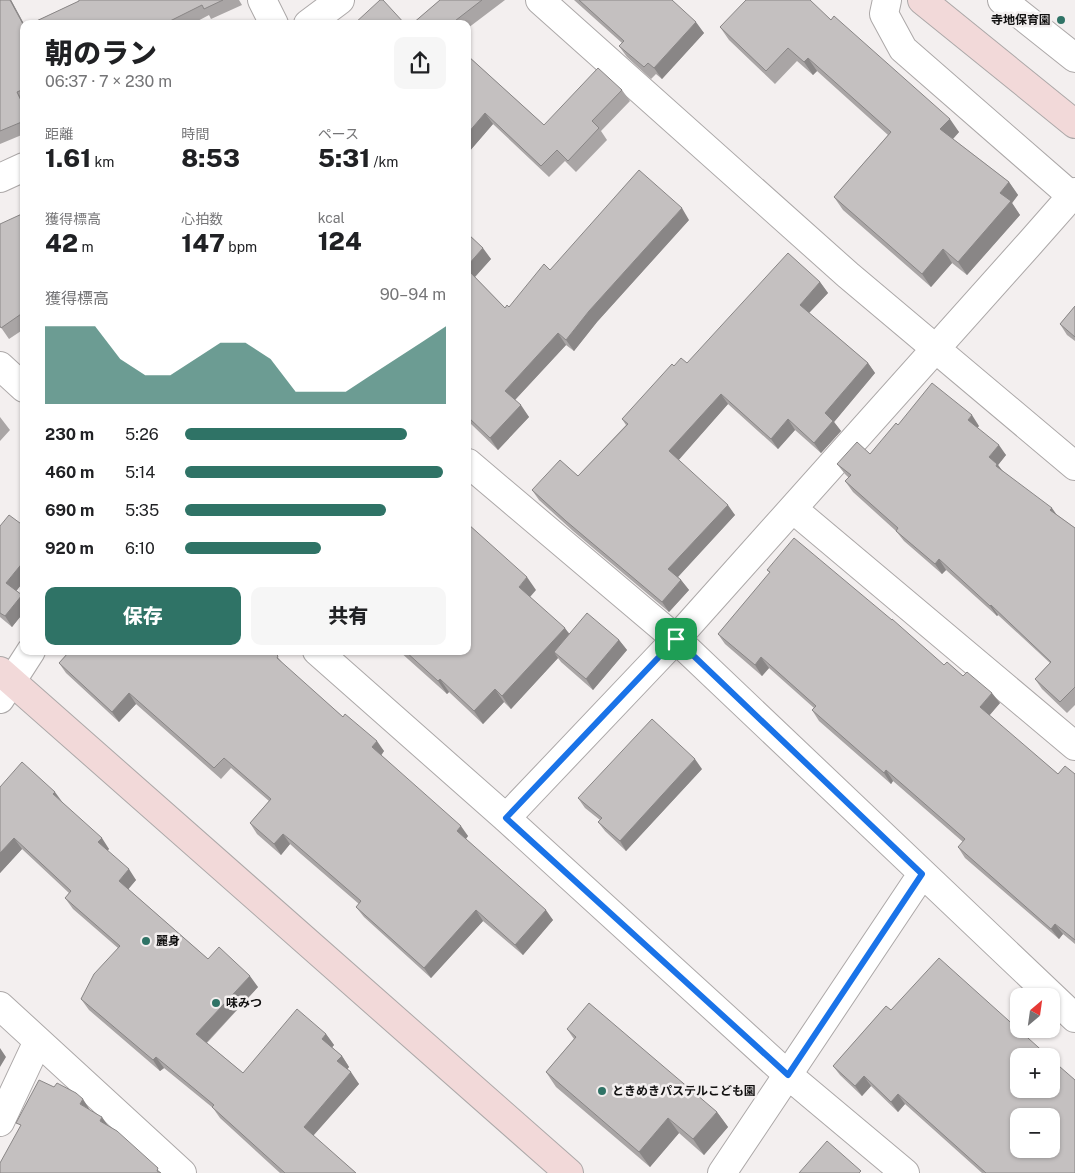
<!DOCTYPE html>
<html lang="ja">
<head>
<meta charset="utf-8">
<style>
	:root { --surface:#fff; --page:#f6f6f6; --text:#202124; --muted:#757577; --accent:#2f7366 }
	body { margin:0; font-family:"Public Sans","Noto Sans JP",sans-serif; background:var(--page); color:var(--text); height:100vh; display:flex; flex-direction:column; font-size:19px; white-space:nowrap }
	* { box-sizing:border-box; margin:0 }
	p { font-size:16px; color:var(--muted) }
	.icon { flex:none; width:28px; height:28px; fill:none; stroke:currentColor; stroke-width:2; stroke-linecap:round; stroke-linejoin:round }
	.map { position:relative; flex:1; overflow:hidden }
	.details { position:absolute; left:20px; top:20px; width:451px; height:635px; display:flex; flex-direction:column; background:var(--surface); border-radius:10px; box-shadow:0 1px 4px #0004 }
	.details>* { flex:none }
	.needle { width:32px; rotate:29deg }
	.fabs { position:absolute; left:1010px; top:988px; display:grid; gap:10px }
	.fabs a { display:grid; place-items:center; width:50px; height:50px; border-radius:10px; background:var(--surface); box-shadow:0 1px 4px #0004; font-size:25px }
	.pin { position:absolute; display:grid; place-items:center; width:42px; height:42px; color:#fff; margin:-21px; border-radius:10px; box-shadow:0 2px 8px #0006 }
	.round { display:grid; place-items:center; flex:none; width:52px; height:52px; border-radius:10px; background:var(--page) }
	.headline { display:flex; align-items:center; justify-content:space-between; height:85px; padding:0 25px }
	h1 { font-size:28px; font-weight:800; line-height:38px }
	.figures { display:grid; grid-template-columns:repeat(3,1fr); gap:8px; height:85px; padding:5px 25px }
	.figures div { display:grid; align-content:center }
	.figures b { font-size:25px; font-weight:800 }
	.figures small { font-size:14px; font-weight:400 }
	.figures p { font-size:14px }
	.chart { height:140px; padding:10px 25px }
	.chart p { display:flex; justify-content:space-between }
	.chart svg { width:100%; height:90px; margin-top:5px; fill:var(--accent); opacity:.7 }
	.action { display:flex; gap:10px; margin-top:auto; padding:10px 25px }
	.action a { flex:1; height:58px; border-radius:10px; background:var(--accent); color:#fff; font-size:20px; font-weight:800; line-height:58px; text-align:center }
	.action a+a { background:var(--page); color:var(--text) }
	ul { padding:0 25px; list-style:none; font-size:16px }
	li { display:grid; grid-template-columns:80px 60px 1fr; align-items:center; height:38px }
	li i { height:12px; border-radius:6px; background:var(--accent) }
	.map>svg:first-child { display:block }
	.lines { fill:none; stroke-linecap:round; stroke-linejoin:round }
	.street-casing { stroke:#aca8a8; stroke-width:30 }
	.secondary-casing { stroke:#aca8a8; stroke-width:30 }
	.street { stroke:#fff; stroke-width:28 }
	.secondary { stroke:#f2d9d9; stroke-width:28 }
	.wall { fill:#a9a5a5 }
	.shaded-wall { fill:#898686 }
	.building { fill:#c4c0c0; stroke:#898686; fill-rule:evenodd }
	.route-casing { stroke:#fff; stroke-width:10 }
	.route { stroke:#1a73e8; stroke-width:6 }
	.poi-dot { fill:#2f7366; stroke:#f3efef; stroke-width:2 }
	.labels { text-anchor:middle; stroke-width:5; stroke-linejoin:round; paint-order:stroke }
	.poi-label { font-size:12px; font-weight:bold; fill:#121111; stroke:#f3efef; text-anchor:start }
</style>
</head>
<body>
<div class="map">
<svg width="1075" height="1173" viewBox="0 0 1075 1173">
	<rect width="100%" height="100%" fill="#f3efef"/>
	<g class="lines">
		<g class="street-casing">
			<path id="street" d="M262,0l12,24
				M540,0l308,275 227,191
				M887,0l-3,14 19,35 172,150
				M1002,0l73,58
				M308,24l32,-24
				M0,178l24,-11
				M0,366l24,22
				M468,463l208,176 399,379
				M793,509l282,237
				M317,651l189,167 282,257 117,98
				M0,699l31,-48
				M506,818l170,-179 355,-397 44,-50
				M0,1006l182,167
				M0,1122l38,-81
				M722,1173l200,-299"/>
		</g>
		<g class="secondary-casing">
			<path id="secondary" d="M922,0l153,124
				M0,671l569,502"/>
		</g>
		<use href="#street" class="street"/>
		<use href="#secondary" class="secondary"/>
	</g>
	<path class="wall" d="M0,0h11l13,24v110l-24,10z
		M79,0h160l3,5 -31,14 -2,-4 -17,9h-162l49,-23z
		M440,0h65l-37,28v-4h-56z
		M574,0h98l32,33 -42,46 -6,-5 -5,5 -24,-22 -8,-11 3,-3z
		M831,20l128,112 -6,7 56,43 9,13 -6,8 8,12 -53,60 -15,-12 -21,24 -88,-77 -9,-13 54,-62 -71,-64 -4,4 -16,-14 -22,23 -46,-44 -9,-13z
		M468,56l76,69 78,-35 8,11 -29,30 6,9 -31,32 -11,-11 -16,16 -56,-53 -25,29z
		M24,213v116l-15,10 -9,-13z
		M689,220l-92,102 -23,29 -8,-6 -51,55 14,17 -31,33 -27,-26 -3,4v-194l23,25 -16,18 30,31 4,-1 41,-37z
		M820,282l8,11 -19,20 59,50 7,10 -41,49 7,9 -20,22 -26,-23 -17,19 -50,-45 -50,56 57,55 -57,62 3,3 8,10 -20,22 -96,-81 -34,-31 -7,-10 46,-14 48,-51 -4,-6 52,-53 13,-3z
		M1075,306v35l-8,-6 -7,-11z
		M0,417l10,13 -10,11z
		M898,425l81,1 -2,2 29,27 -8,10 4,6 55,44 18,13v177l-8,8 -25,-24 -7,-10 15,-16 -52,-48 -1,1 -51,-46 -4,4 -38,-33 -8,-10 -43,-39 -8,-11 4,-3 -4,-4 -8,-10 33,-10z
		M0,526h24v55l-8,10 6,4 2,3v14l-12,15 -12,-10z
		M767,570l177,95 19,11 37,27 -11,13 69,58h17v170l-12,-10 -4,5 -94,-81 -7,-11 5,-5 -70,-61 -2,3 -72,-63 -7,-11 2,-2 -45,-40 -7,8 -37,-32 -7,-10 52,-61z
		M536,590l-6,7 39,36 50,7 8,10 -34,40 -32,-28 -3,-4 -47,51 -7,-7 -21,22 -34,-32 -2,2 -48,-43h69z
		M65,651h208l11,14 59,52 41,34 -3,4 87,81 -2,3 87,81 -30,35 -40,-34 -52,57 -67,-61 -8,-10 3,-3 -58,-50 -11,-10 -9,11 -24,-21 -7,-11 19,-22 -38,-33 -10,11 -85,-75 -17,18 -53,-49 -7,-10 8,-9z
		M702,769l-76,82 -21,-20 -7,-9 2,-2 -15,-12 -7,-10z
		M0,787l63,16 46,46 -2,2 29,29 -8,9 80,70 50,28 -51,56 36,30 83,-39 8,11 -2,2 10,9 7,11 -2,2 12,15 -46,52 43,37h-76l-60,-55 -7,-10 -49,-40 -4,3 -71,-61 -8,-11 37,-51 -45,-39 -8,-11 4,-5 -47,-44 -22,24z
		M886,1006l189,167h-93l-77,-69 -7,8 -27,-26 -9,10 -22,-21 -7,-9z
		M567,1029l150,83 11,15 -24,28 -25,-22 -29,34 -94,-80 -10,-15 28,-33z"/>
	<path class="shaded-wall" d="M10,0h1l13,24v2z
		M696,22l8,11 -42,46 -8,-11z
		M808,58l9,13 -4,4 -9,-13z
		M17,92l7,10v5z
		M485,113l8,11 -25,29v-20z
		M950,119l9,13 -9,10 -10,-13z
		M1009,182l9,13 -6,8 8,12 -53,60 -9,-13 42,-69z
		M682,208l7,12 -92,102 -23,29 -8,-11 23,-29z
		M483,248l8,11 -18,20 -5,-8v-6z
		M943,249l9,14 -21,24 -9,-13z
		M820,282l8,11 -21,22 -7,-10z
		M558,333l8,12 -53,57 -8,-11z
		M868,363l7,10 -41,49 7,9 -20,22 -7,-10 11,-30z
		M721,394l7,10 -51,58 -8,-11z
		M521,405l8,12 -31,33 -8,-12z
		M972,415l7,11 -4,4 -7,-10z
		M788,419l7,11 -17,19 -7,-10z
		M999,445l7,10 -8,10 7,9 -2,2 -14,-19z
		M728,505l7,10 -59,64 -8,-10z
		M1052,508l7,10 -9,-8z
		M939,559l7,11 -4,4 -7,-10z
		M24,561v20l-10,13 -8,-11z
		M527,577l9,13 -9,10 -8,-13z
		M681,580l8,10 -20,22 -7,-10z
		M22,595l2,3v14l-12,15 -7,-11z
		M991,605l7,10 -1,1 -7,-10z
		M565,628l9,13 -20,11 4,6 -47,51 -9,-13z
		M619,640l8,10 -34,40 -7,-11z
		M761,657l8,11 -7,8 -7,-11z
		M440,679l9,13 -2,2 -9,-13z
		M495,689l9,13 -21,22 -9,-13z
		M129,693l7,11 -17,18 -7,-10z
		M992,693l8,10 -13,15 -7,-11z
		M377,741l7,10 -4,6 -8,-10z
		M695,759l7,10 -76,82 -6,-10z
		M886,770l7,11 -2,3 -7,-11z
		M55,792l8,11 -10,-9z
		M461,826l7,10 -4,5 -7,-10z
		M283,834l7,10 -9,11 -7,-11z
		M14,838l8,11 -22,24v-20z
		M102,838l7,11 -4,4 -7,-11z
		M129,869l7,11 -10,12 -7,-11z
		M476,910l7,11 -52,57 -7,-10z
		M546,910l7,10 -30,35 -8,-10z
		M1055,924l8,10 -4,5 -8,-10z
		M250,976l8,11 -54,58 -8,-11z
		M326,1034l8,11 -4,5 -8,-11z
		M0,1048l6,9 -6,10z
		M342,1056l7,11 -4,5 -8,-11z
		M156,1057l8,11 -4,3 -7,-11z
		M351,1072l8,12 -48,54 -7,-11z
		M864,1076l7,10 -9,10 -7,-10z
		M898,1094l7,10 -7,8 -7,-10z
		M83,1099l7,11 -10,-6z
		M717,1112l11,15 -24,28 -11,-16z
		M102,1117l7,10 -9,-6z
		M668,1118l11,15 -29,34 -11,-15z"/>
	<path class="building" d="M0,0h10l14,26v63l-7,3 7,15v14l-24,10z
		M79,0h144l-19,9 -2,-4 -38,19h-134l49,-23z
		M380,0h3l22,24h-51z
		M440,0h42l-31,24h-39z
		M579,0h93l24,22 -42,46 -6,-5 -4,4 -25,-21 5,-5z
		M746,0h64l21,20 3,-4 116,103 -10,10 69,53 -9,11 11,8 -53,61 -15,-13 -21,25 -88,-77 57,-65 -83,-74 -4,4 -16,-14 -22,23 -46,-44z
		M468,56l76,69 54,-57 24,22 -30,31 7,7 -31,33 -11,-11 -16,16 -56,-53 -17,20z
		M639,170l43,38 -93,103 -23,29 -8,-7 -53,58 16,14 -31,33 -22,-21v-147l37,38 2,-3 2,2 35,-43 6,6z
		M24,213v99l-23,16 -1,-2v-102z
		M468,234l15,14 -15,17z
		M788,253l32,29 -20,23 68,58 -43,50 8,8 -19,22 -26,-24 -17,20 -50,-45 -52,57 59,54 -60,64 13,11 -19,22 -96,-81 -34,-31 28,-30 18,16 50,-52 -6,-5 50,-55 2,2 7,-8 6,5z
		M1075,306v31l-15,-13z
		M932,383l40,32 -4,5 31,25 -10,12 8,7 -1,2 56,42 -2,2 25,18v159l-15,15 -25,-23 16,-17 -60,-57 -1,1 -51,-47 -4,5 -39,-33 2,-3 -53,-47 6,-6 -14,-11 20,-22 13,12 26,-31 2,2z
		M9,515l15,11v35l-18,22 16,12 -17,21 -5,-3v-87z
		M468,524l59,53 -8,10 46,41 -63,68 -7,-7 -21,22 -34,-32 -2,2 -33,-30h63z
		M794,538l98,82v-1l52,46 3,-3 16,14 4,-4 25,21 -12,14 78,67 7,-8 10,8v166l-20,-16 -4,5 -93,-82 7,-8 -79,-69 -2,3 -72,-63 4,-4 -55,-49 -6,8 -37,-31 52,-62 -3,-2z
		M587,613l32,27 -33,39 -32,-27z
		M66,651h207l5,5 -1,2 66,59 2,-3 32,27 -5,6 89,79 -4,5 89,79 -31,35 -39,-35 -52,58 -68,-61 5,-6 -67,-58 -11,-9 -9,10 -24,-21 21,-24 -47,-41 -10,10 -85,-75 -17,19 -53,-49 9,-10z
		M652,719l43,40 -75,82 -22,-19 4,-4 -24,-20z
		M22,762l33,30 -2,2 49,44 -4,4 31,27 -10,12 89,78 11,-12 31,29 -54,58 47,39 54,-64 29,25 -4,5 20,17 -5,5 14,11 -47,55 52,46h-71l-73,-66 2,-2 -58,-48 -3,3 -72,-61 13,-25 26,-28 -55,-48 6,-7 -57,-53 -14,15v-66z
		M939,958l109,98h-29v33h32v-30l24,21v93h-89l-88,-79 -7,8 -27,-26 -9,10 -22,-20 53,-60 5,4zM1019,1116h32v33h-32z
		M589,1003l128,109 -24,27 -25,-21 -29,34 -93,-80 30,-35 -9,-8z
		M39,1080l15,7 3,-4 19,10 7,6 -3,5 20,12 2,1 -2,4 17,10 41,37 -1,3 4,2h-161v-10l21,-38 -5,-2z
		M827,1141l34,30 -2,2h-60z"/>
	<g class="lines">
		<g class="route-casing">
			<path id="route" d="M676,639l246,235 -134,201 -282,-257z"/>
		</g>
		<use href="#route" class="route"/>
	</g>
	<g class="poi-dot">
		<circle cx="1061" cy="20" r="5"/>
		<circle cx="146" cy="941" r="5"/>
		<circle cx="216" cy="1003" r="5"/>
		<circle cx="602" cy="1091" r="5"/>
	</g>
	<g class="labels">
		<g class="poi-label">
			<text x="1051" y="24" text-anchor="end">寺地保育園</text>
			<text x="156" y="945">麗身</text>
			<text x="226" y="1007">味みつ</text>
			<text x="612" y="1095">ときめきパステルこども園</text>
		</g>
	</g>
</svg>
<div class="fabs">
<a><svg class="needle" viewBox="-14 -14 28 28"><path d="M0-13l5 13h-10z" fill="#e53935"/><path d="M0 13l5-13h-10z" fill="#757577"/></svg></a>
<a>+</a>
<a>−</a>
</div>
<div class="pin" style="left:676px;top:639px;background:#1e9e55"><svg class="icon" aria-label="arrive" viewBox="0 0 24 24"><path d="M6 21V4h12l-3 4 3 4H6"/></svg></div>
<section class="details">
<div class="headline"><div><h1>朝のラン</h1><p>06:37 · 7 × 230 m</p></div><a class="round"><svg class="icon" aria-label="share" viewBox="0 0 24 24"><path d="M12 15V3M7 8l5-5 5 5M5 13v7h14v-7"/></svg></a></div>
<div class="figures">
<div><p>距離</p><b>1.61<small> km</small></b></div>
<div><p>時間</p><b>8:53</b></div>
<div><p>ペース</p><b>5:31<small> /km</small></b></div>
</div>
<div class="figures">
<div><p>獲得標高</p><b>42<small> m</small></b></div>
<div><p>心拍数</p><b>147<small> bpm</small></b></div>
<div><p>kcal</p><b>124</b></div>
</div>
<div class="chart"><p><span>獲得標高</span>90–94 m</p>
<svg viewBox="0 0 160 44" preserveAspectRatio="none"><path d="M0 44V6L10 6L20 6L30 22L40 30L50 30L60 22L70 14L80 14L90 22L100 38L110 38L120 38L130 30L140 22L150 14L160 6V44z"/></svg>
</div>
<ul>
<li><b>230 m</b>5:26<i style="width:85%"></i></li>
<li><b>460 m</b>5:14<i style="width:99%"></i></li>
<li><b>690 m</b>5:35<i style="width:77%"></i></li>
<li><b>920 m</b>6:10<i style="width:52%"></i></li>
</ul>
<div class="action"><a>保存</a><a>共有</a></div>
</section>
</div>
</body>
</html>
